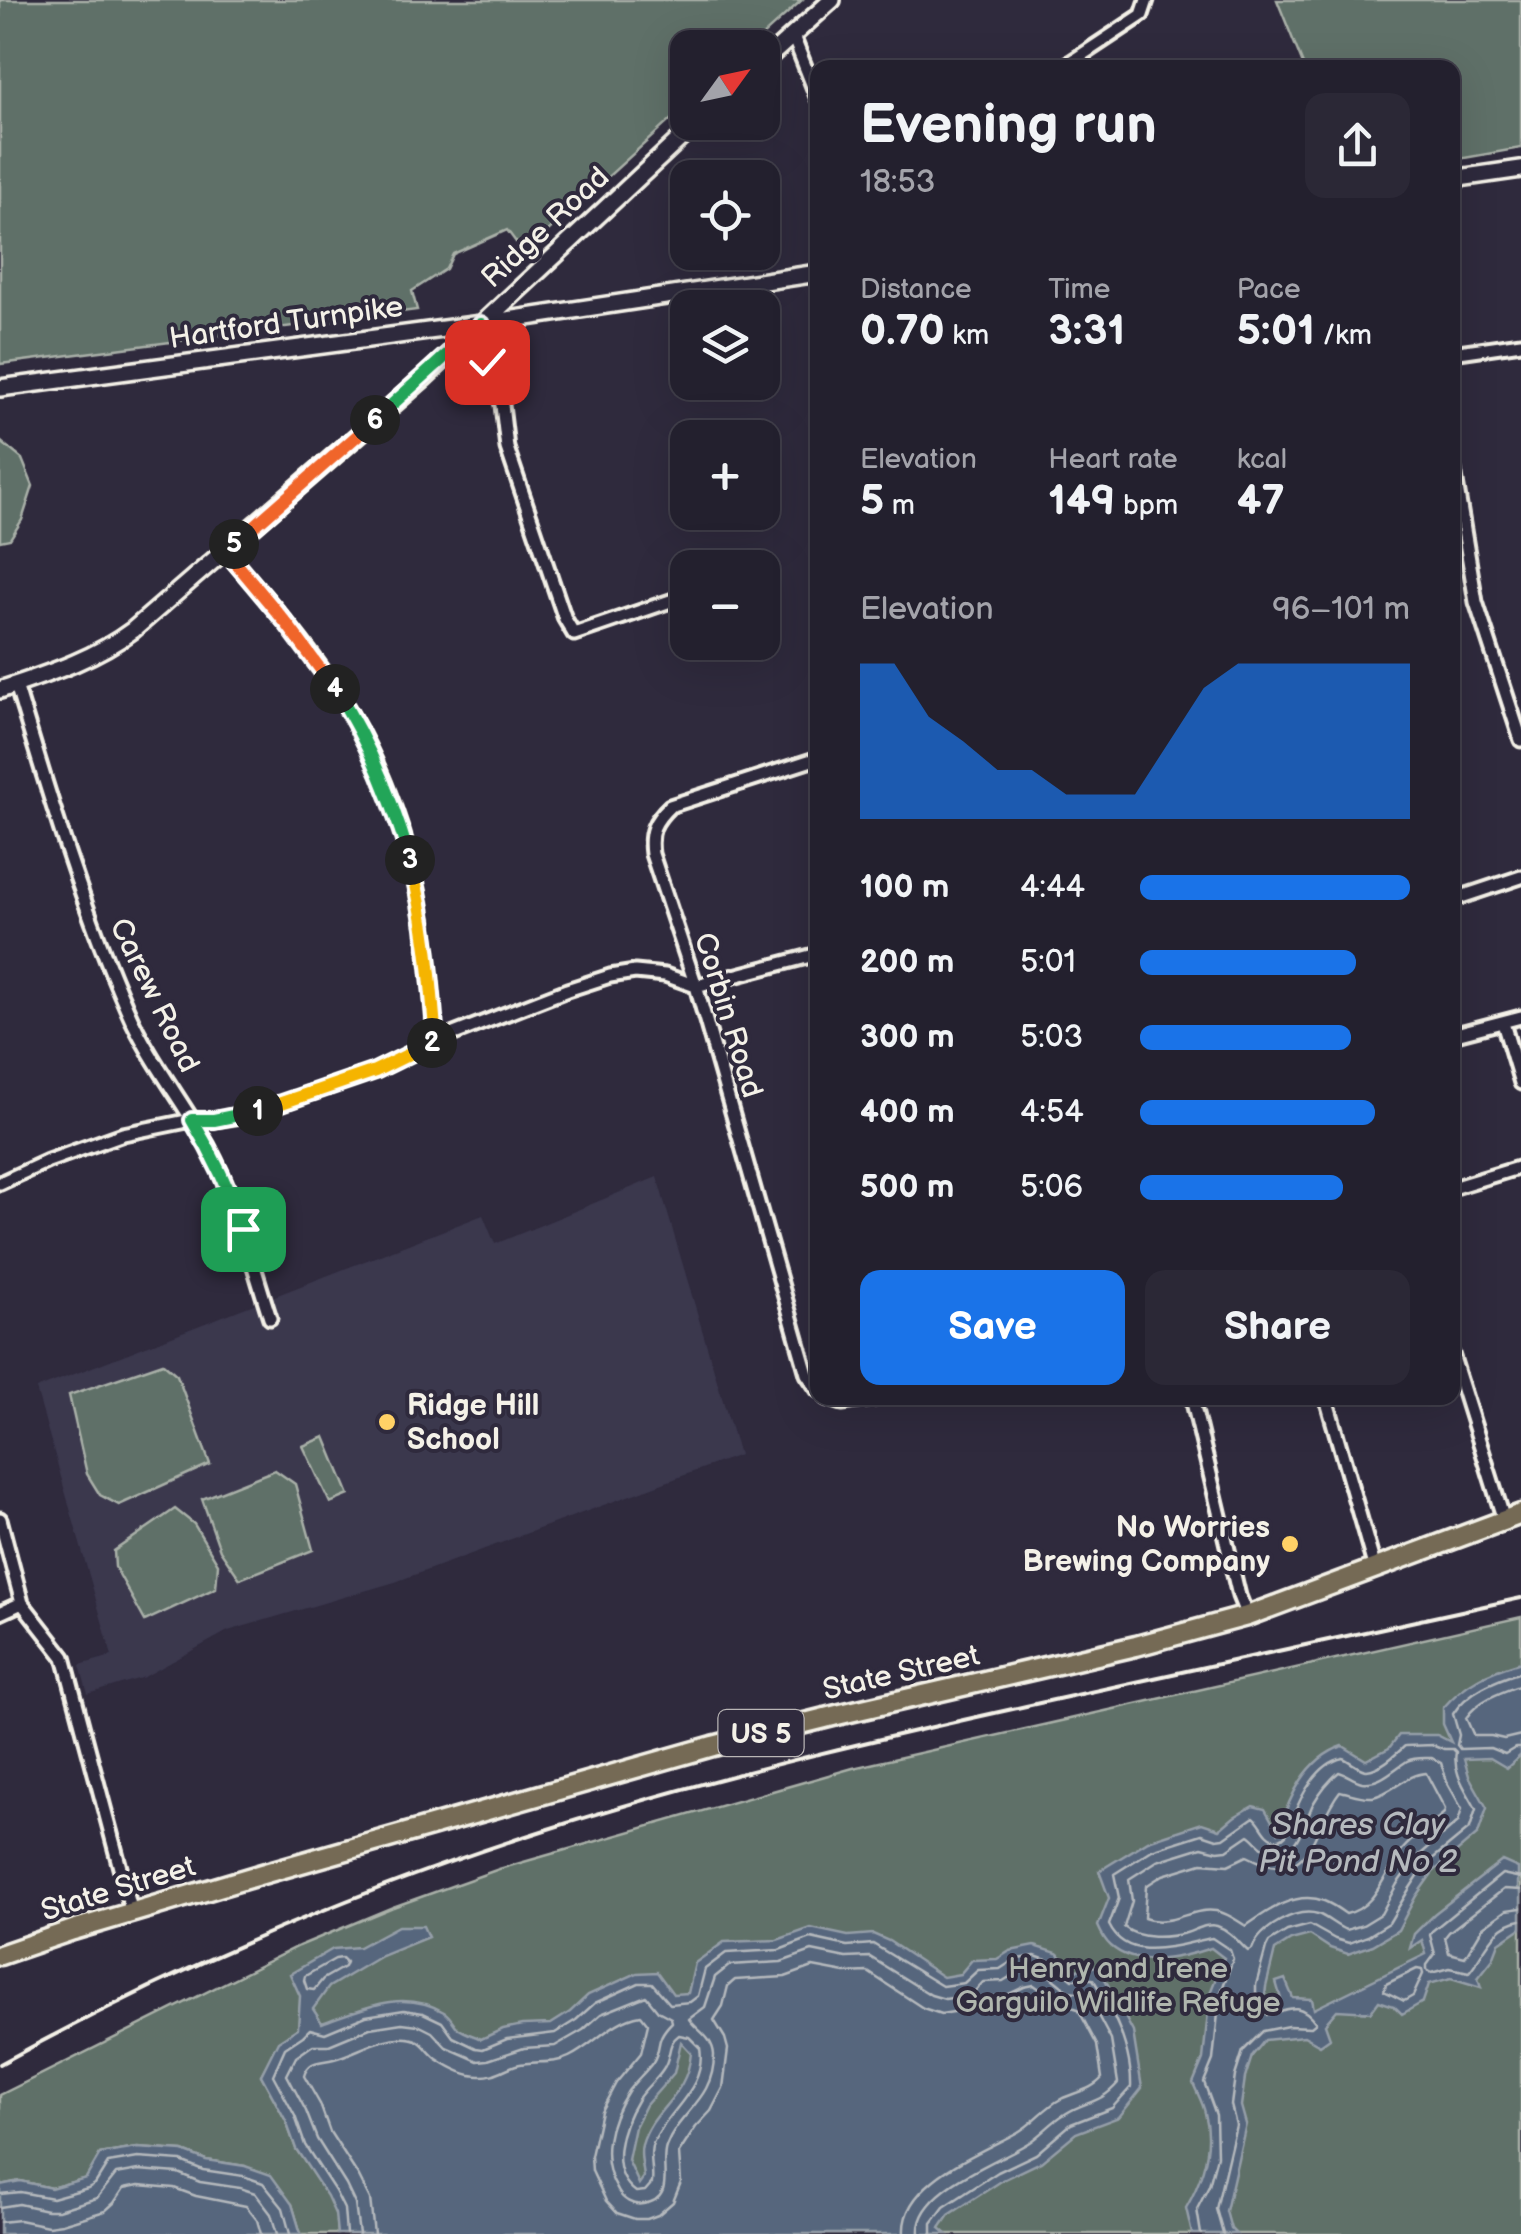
<!DOCTYPE html>
<html lang="en">
<head>
<meta charset="utf-8">
<style>
	:root { --surface:#23202e; --page:#2b2836; --text:#f1f3f6; --muted:#a3a3aa; --line:#403e4a; --accent:#1a73e8 }
	body { margin:0; font-family:"Balsamiq Sans",sans-serif; background:var(--page); color:var(--text); height:100vh; display:flex; flex-direction:column; font-size:38px; white-space:nowrap }
	* { box-sizing:border-box; margin:0 }
	p { font-size:32px; color:var(--muted) }
	.icon { flex:none; width:55px; height:55px; fill:none; stroke:currentColor; stroke-width:2; stroke-linecap:round; stroke-linejoin:round }
	.map { position:relative; flex:1; overflow:hidden }
	.drawer { position:absolute; left:810px; top:60px; width:650px; height:1345px; display:flex; flex-direction:column; background:var(--surface); border-radius:20px; box-shadow:0 10px 40px #0002,0 0 0 2px var(--line) }
	.drawer>* { flex:none }
	.needle { width:65px; rotate:57deg }
	.fabs { position:absolute; left:670px; top:30px; display:grid; gap:20px }
	.fabs a { display:grid; place-items:center; width:110px; height:110px; border-radius:20px; background:var(--surface); box-shadow:0 10px 40px #0002,0 0 0 2px var(--line); font-size:50px }
	.pin { position:absolute; display:grid; place-items:center; width:85px; height:85px; color:#fff; margin:-42px; border-radius:20px; box-shadow:0 5px 15px #0006 }
	.km { position:absolute; width:50px; height:50px; margin:-25px; border-radius:50%; background:#222; color:#fff; font-size:28px; line-height:50px; text-align:center }
	.round { display:grid; place-items:center; flex:none; width:105px; height:105px; border-radius:20px; background:var(--page) }
	.head { display:flex; align-items:center; justify-content:space-between; height:170px; padding:0 50px }
	h1 { font-size:55px; font-weight:700; line-height:75px }
	.figures { display:grid; grid-template-columns:repeat(3,1fr); gap:15px; height:170px; padding:10px 50px }
	.figures div { display:grid; align-content:center }
	.figures b { font-size:42px; font-weight:700 }
	.figures small { font-size:28px; font-weight:400 }
	.figures p { font-size:28px }
	.chart { height:280px; padding:20px 50px }
	.chart p { display:flex; justify-content:space-between }
	.chart svg { width:100%; height:180px; margin-top:10px; fill:var(--accent); opacity:.7 }
	.action { display:flex; gap:20px; margin-top:auto; padding:20px 50px }
	.action a { flex:1; height:115px; border-radius:20px; background:var(--accent); color:#fff; font-size:40px; font-weight:700; line-height:115px; text-align:center }
	.action a+a { background:var(--page); color:var(--text) }
	ul { padding:0 50px; list-style:none; font-size:32px }
	li { display:grid; grid-template-columns:160px 120px 1fr; align-items:center; height:75px }
	li i { height:25px; border-radius:12px; background:var(--accent) }
	.map>svg:first-child { display:block }
	.built { fill:#3b384e }
	.green { fill:#5e6f67; stroke:#a9b0a8; stroke-width:2.5; fill-rule:evenodd }
	.water { fill:#56667d; stroke:#959ea8; stroke-width:2.5; fill-rule:evenodd }
	.lines { fill:none; stroke-linecap:round; stroke-linejoin:round }
	.shore { stroke:#b5b9bd; stroke-width:2.5 }
	.minor-casing { stroke:#f4f1e8; stroke-width:19 }
	.secondary-casing { stroke:#f4f1e8; stroke-width:22 }
	.primary-casing { stroke:#f4f1e8; stroke-width:25 }
	.minor { stroke:#2f2a3d; stroke-width:11 }
	.secondary { stroke:#2f2a3d; stroke-width:15 }
	.primary { stroke:#746b55; stroke-width:18 }
	.rail { stroke:#f4f1e8; stroke-width:4 }
	.split-1-casing { stroke:#fff; stroke-width:20 }
	.split-2-casing { stroke:#fff; stroke-width:20 }
	.split-3-casing { stroke:#fff; stroke-width:20 }
	.split-4-casing { stroke:#fff; stroke-width:20 }
	.split-5-casing { stroke:#fff; stroke-width:20 }
	.split-6-casing { stroke:#fff; stroke-width:20 }
	.split-7-casing { stroke:#fff; stroke-width:20 }
	.split-1 { stroke:#22a559; stroke-width:12 }
	.split-2 { stroke:#f5b400; stroke-width:12 }
	.split-3 { stroke:#f5b400; stroke-width:12 }
	.split-4 { stroke:#22a559; stroke-width:12 }
	.split-5 { stroke:#f0652b; stroke-width:12 }
	.split-6 { stroke:#f0652b; stroke-width:12 }
	.split-7 { stroke:#22a559; stroke-width:12 }
	.poi-dot { fill:#ffd166; stroke:#2f2a3d; stroke-width:4 }
	.labels { text-anchor:middle; stroke-width:8; stroke-linejoin:round; paint-order:stroke }
	.shield { fill:#2f2a3d; stroke:#b9b5b5; stroke-width:2.5 }
	.shield-label { font-size:28px; font-weight:bold; fill:#f4f1e8 }
	.street-label { font-size:30px; fill:#f4f1e8; stroke:#2f2a3d }
	.poi-label { font-size:30px; font-weight:bold; fill:#f4f1e8; stroke:#2f2a3d; text-anchor:start }
	.park-label { font-size:30px; fill:#b0b6ae; stroke:#2f2a3d }
	.water-label { font-size:32px; font-style:italic; fill:#b5b9bd; stroke:#2f2a3d }
</style>
</head>
<body>
<div class="map">
<svg width="1521" height="2234" viewBox="0 0 1521 2234">
	<rect width="100%" height="100%" fill="#2f2a3d"/>
	<filter id="ink" filterUnits="userSpaceOnUse"><feTurbulence type="fractalNoise" baseFrequency=".01" numOctaves="2"/><feDisplacementMap in="SourceGraphic" scale="20" xChannelSelector="R" yChannelSelector="G"/><feConvolveMatrix kernelMatrix="1 2 1 2 8 2 1 2 1" color-interpolation-filters="sRGB"/></filter>
	<g filter="url(#ink)">
		<path class="built" d="M657,1177l82,278 -344,127 -167,49 -84,46 -56,17 -8,-29 32,-9 -76,-267 447,-174 12,29z"/>
		<path class="green" d="M0,0h802l-52,47 -62,1 -1,57 -163,148 -17,-23 -54,24 -7,15 -34,22 5,19 -417,54z
			M1277,0h244v148l-68,12 -1,-92 -148,-1z
			M0,441l22,18 11,27 -11,34 -12,19 -10,2z
			M163,1363l14,12 33,89 -91,41 -19,-10 -13,-21 -18,-79z
			M325,1437l24,58 -19,8 -27,-57z
			M275,1470l20,14 18,66 -73,29 -20,-29 -18,-51z
			M175,1509l19,15 24,40 -2,24 -71,33 -30,-54 -1,-16z
			M1521,1617v617h-1178l-7,-13 1,13h-36l-9,-30 -47,-38 -39,-6 -23,-9 -45,-3 -38,6 -13,24 -36,10 -31,-7 -20,4v-90l299,-149 94,-39 106,-38 354,-101zM271,2057l54,135 -29,-43 -10,-28 -25,-46z"/>
		<path class="water" d="M1521,1662v93l-14,13 -17,-10 -26,1 5,17 18,32 -9,26 -45,38 -17,24 -18,34 -25,15 -25,9 -18,-6 -20,-13 -19,5 -16,10 -9,37 -2,18 17,-6 -5,-17 9,-3 8,19 19,1 2,10 112,-55 -4,-14 -12,8 4,-14 20,-20 68,-53 16,7v21h3v39l-22,15 -6,16 -15,19 3,9 -30,-9 -22,6 -6,18 -21,12 -8,-8 -15,-5 -8,11 -34,-2 -12,14 5,14 -10,7 -16,-9 -39,4 -13,16 -7,22 -4,28 5,18 -20,87 5,18 5,5h-44l-6,-26c16,-28 28,-62 19,-95 -2,-10 -8,-20 -12,-30l10,-24 7,-66 14,-35 -13,-10c-30,10 -74,21 -100,-2 -6,-5 -10,-13 -13,-20l11,-28 -10,-27 49,-30 54,-18 18,6 14,-12 19,-11 12,3 13,23c11,-34 28,-74 65,-86l23,14 23,-12 10,-13h38l14,7 -8,-18v-16c22,-26 45,-36 78,-46z
			M398,1926h25l5,11 -47,19 -52,31 -16,22 9,14c40,-14 80,-35 122,-11 7,4 9,12 15,17 6,4 16,7 22,10l22,-10 19,-4 29,-1 19,-12 18,-17 49,-22 20,-1 16,22 15,-1 7,-30 29,-21 53,-2 34,-12 37,8 25,-2 16,7 54,36 17,-3 12,-14 25,-1 13,-8 25,-5 22,7 20,17 21,-4 35,66 9,56 -23,29 -43,16 -35,29 -38,18 -54,35 -9,13 7,6h-610l-2,-20 -8,-18 -31,-47 -10,-28 -25,-46 17,-34 20,-13 2,-32 -10,-22 43,-25 26,-2zM681,2042l10,11c-4,45 -38,54 -49,92 -3,9 1,22 2,32l-5,7 -11,-24 7,-33 11,-22 28,-32z
			M137,2148l46,3 23,9 39,6 26,9 21,29 9,30h-301v-49l20,-4 31,7 35,-10 14,-24z"/>
		<g class="lines">
			<path class="shore" d="M1521,1672c-25,8 -54,19 -68,42l6,21 -2,10 3,4 30,-1 15,6 10,-6h6
				M1521,1685c-20,7 -43,15 -55,33l8,18h17l13,3 17,-4
				M1432,1758l9,5 7,21 14,25 -4,13 -43,37 -18,25 -16,30 -18,11 -17,5c-10,-4 -18,-12 -28,-16 -22,-7 -58,14 -66,35l-4,2c-9,-8 -18,-21 -31,-25 -11,-3 -21,4 -31,7 -20,5 -46,7 -62,-6l8,-26 -3,-22 28,-18 45,-14 16,4 9,-1 22,-15c6,4 11,12 18,15 30,12 37,-28 46,-46 7,-12 15,-23 26,-32 8,2 14,8 23,10 17,3 32,-13 45,-21 7,-4 17,-3 25,-3z
				M1426,1773l19,36 -1,4c-13,12 -30,23 -42,37 -19,24 -25,57 -56,64 -7,-5 -14,-10 -22,-13 -28,-11 -57,10 -78,25 -10,-6 -18,-13 -30,-15 -25,-4 -46,17 -72,7l2,-32 17,-11 39,-12 26,2 19,-9c67,35 63,-27 93,-65 10,2 21,7 33,6 19,-4 34,-23 53,-24z
				M1521,1878l-19,-4 -70,57 -2,4 5,19 -8,11v5l5,3 18,-5 19,4c16,-19 24,-48 52,-52
				M1521,1890l-17,-1 -55,43 -4,5 4,16 16,4 18,-30 24,-17 14,-2
				M342,1958l4,4 -2,5 -21,12 -9,11 -7,-1 -3,-9 1,-4 30,-17z
				M1417,1969l5,1 1,4 -10,22 -9,5 -20,-10 2,-7z
				M679,2035l10,2 11,11c7,41 -33,62 -47,96 -5,12 1,26 -1,39l-7,8 -9,1c-30,-22 -14,-67 2,-93 7,-11 18,-19 25,-30 9,-12 3,-25 16,-34z
				M0,2194l20,-2 32,6 36,-10 7,-4 13,-21 30,-5 43,3 22,9 40,6 20,7 20,25 7,26
				M0,2207l19,-3 28,6h11l39,-12 19,-24 23,-4 39,3 22,9 40,6 15,5 16,21 6,20
				M0,2222l19,-2 29,6 14,-2 43,-13 9,-8 10,-15 15,-3 35,3 22,8 50,10 11,14 4,14
				M346,2234l-2,-25 -9,-18 -30,-46 -10,-29 -22,-41 12,-27 18,-12 7,-7 15,4 41,-17 38,-6 19,3 19,9 11,15 23,11 7,1 24,-10 48,-6 21,-13 19,-17 44,-20h13l18,21 20,-2 8,-6 7,-27 21,-16 53,-3 32,-12 36,8 26,-2 69,42 22,-3 14,-13 22,-1 14,-9 21,-4 17,6 21,17h20c20,31 39,69 38,108l-19,21 -41,16 -35,30 -38,18 -54,35 -12,16v11
				M359,2234l-4,-30 -9,-19 -29,-46 -11,-28 -19,-36 9,-18 17,-12h16l41,-17 32,-5 16,2 14,7 14,15 32,14 10,-1 36,-12 31,-2 28,-16 18,-16 45,-18 12,15 13,7 1,4c-19,19 -9,24 -19,40 -7,10 -18,19 -25,29 -20,31 -30,68 -10,100 5,9 15,15 25,13 34,-5 16,-38 23,-57 13,-36 48,-46 48,-92 -1,-18 -17,-24 -25,-36l16,-12 10,-30 15,-12 51,-3 31,-11 34,7 24,-1 61,38 14,4 20,-3 9,-4 9,-10 20,-1 15,-9 16,-3 12,4 22,18 18,2 25,47 7,43c-19,22 -31,17 -53,31 -14,8 -24,21 -37,29 -30,19 -113,47 -109,91
				M374,2234l-4,-35 -11,-22 -29,-45 -10,-28 -16,-28c5,-17 16,-13 30,-17 25,-7 46,-23 73,-21 16,1 19,13 30,21 12,8 29,17 43,17 13,1 24,-7 36,-11 17,-5 37,0 53,-8 26,-13 43,-37 72,-42l7,9 -7,29 -25,30 -15,28 -10,45 1,15 14,30 11,12 18,6h12l11,-4 15,-13 8,-20 -2,-29 17,-26 15,-16 12,-23 5,-39 -3,-11 -11,-18 9,-14 5,-20 7,-6 50,-3 28,-10 32,6 23,-1 55,36 18,6 31,-5 19,-12 16,-2 17,-8 10,-2 25,18 19,6 19,36 5,33c-10,12 -27,14 -41,21 -16,8 -27,24 -43,33 -37,21 -118,50 -114,102
				M1201,2234l-4,-25 12,-23 8,-30 -1,-41 -12,-33 9,-22 7,-65 13,-36 -3,-9 -18,-12c-33,6 -84,27 -103,-13l10,-27 -5,-24 38,-24 50,-16 15,5 7,-1 30,-21c7,5 11,20 21,22 6,1 10,-2 13,-7 1,-1 5,-14 5,-15 8,-22 25,-54 50,-59 7,3 16,12 24,12 14,-1 29,-16 38,-24l29,-1 10,4h9l3,3c-4,21 11,39 20,57l-6,19 -45,37 -17,26 -19,32 -21,13 -19,7 -14,-4 -25,-14 -23,6 -18,11 -3,6 -10,37v23l11,7c23,-7 33,-14 49,8l-5,4 -23,-1 -25,5 -20,20 -8,25 -4,29 5,20 -20,84 7,25"/>
			<g class="minor-casing">
				<path id="minor" d="M793,36l25,63
					M1062,68l80,-53 5,-15
					M481,324l4,28 17,53 5,43 58,171 9,15 114,-39
					M1452,353l69,-10
					M1452,458l24,144 45,138
					M225,551c46,52 93,105 127,165 29,50 50,108 64,164 12,53 15,107 20,161
					M16,685c33,109 65,219 111,324 21,49 55,91 81,137 29,54 43,114 62,172
					M818,758l-148,48c-16,15 -21,26 -18,48l44,132 111,388 11,16
					M1452,900l69,-23
					M1503,1023l18,60
					M1452,1035l69,-18
					M0,1183l48,-22 75,-27 69,-14h22l33,-5 128,-44 61,-30 131,-51 43,-14 25,-4 30,3 31,11 122,-32
					M1452,1188l69,-21
					M1452,1354l52,166
					M827,1398l15,5 38,-5
					M1192,1398l47,198 8,20
					M1326,1398l49,171
					M0,1519l22,84 42,54 68,256
					M0,1613l22,-10"/>
			</g>
			<g class="secondary-casing">
				<path id="secondary" d="M762,63l70,-63
					M1452,179l69,-10
					M0,388l481,-64 337,-51
					M0,690c47,-16 93,-30 133,-60l291,-252 274,-256"/>
			</g>
			<g class="primary-casing">
				<path id="primary" d="M0,1955l73,-25 189,-56 451,-128 128,-32 295,-68 111,-30 274,-102"/>
			</g>
			<use href="#minor" class="minor"/>
			<use href="#secondary" class="secondary"/>
			<use href="#primary" class="primary"/>
			<path class="rail" d="M0,2064c173,-95 357,-174 545,-234 179,-57 361,-98 545,-138 143,-31 287,-62 431,-94"/>
		</g>
	</g>
	<g class="lines" filter="url(#ink)">
		<g class="split-1-casing">
			<path id="split-1" d="M243,1229c-13,-38 -30,-74 -51,-109h22l44,-9"/>
		</g>
		<g class="split-2-casing">
			<path id="split-2" d="M258,1111l117,-40 57,-28"/>
		</g>
		<g class="split-3-casing">
			<path id="split-3" d="M410,860c16,59 21,120 26,181l-4,2"/>
		</g>
		<g class="split-4-casing">
			<path id="split-4" d="M335,689c34,53 57,110 75,171"/>
		</g>
		<g class="split-5-casing">
			<path id="split-5" d="M234,544l-8,7 61,73 48,65"/>
		</g>
		<g class="split-6-casing">
			<path id="split-6" d="M234,544l141,-124"/>
		</g>
		<g class="split-7-casing">
			<path id="split-7" d="M375,420l106,-96 6,38"/>
		</g>
		<use href="#split-1" class="split-1"/>
		<use href="#split-2" class="split-2"/>
		<use href="#split-3" class="split-3"/>
		<use href="#split-4" class="split-4"/>
		<use href="#split-5" class="split-5"/>
		<use href="#split-6" class="split-6"/>
		<use href="#split-7" class="split-7"/>
	</g>
	<g class="poi-dot">
		<circle cx="387" cy="1422" r="10"/>
		<circle cx="1290" cy="1544" r="10"/>
	</g>
	<g class="labels">
		<rect class="shield" x="718.5" y="1710" width="85" height="46" rx="8"/>
		<g class="shield-label">
			<text x="761" y="1743">US 5</text>
		</g>
		<g class="street-label">
			<text transform="translate(545 227) rotate(-43)" y="10">Ridge Road</text>
			<text transform="translate(286 322) rotate(-8)" y="10">Hartford Turnpike</text>
			<text transform="translate(155 995) rotate(64)" y="10">Carew Road</text>
			<text transform="translate(729 1015) rotate(73)" y="10">Corbin Road</text>
			<text transform="translate(901 1672) rotate(-13)" y="10">State Street</text>
			<text transform="translate(118 1888) rotate(-17)" y="10">State Street</text>
		</g>
		<g class="poi-label">
			<text x="407" y="1415">Ridge Hill<tspan x="407" dy="34">School</tspan></text>
			<text x="1270" y="1537" text-anchor="end">No Worries<tspan x="1270" dy="34">Brewing Company</tspan></text>
		</g>
		<g class="park-label">
			<text x="1118" y="1978">Henry and Irene<tspan x="1118" dy="34">Garguilo Wildlife Refuge</tspan></text>
		</g>
		<g class="water-label">
			<text x="1358" y="1835">Shares Clay<tspan x="1358" dy="37">Pit Pond No 2</tspan></text>
		</g>
	</g>
</svg>
<div class="fabs">
<a><svg class="needle" viewBox="-14 -14 28 28"><path d="M0-13l5 13h-10z" fill="#e53935"/><path d="M0 13l5-13h-10z" fill="#a3a3aa"/></svg></a>
<a><svg class="icon" aria-label="locate" viewBox="0 0 24 24"><circle cx="12" cy="12" r="6"/><path d="M12 2v4M12 18v4M2 12h4M18 12h4"/></svg></a>
<a><svg class="icon" aria-label="layers" viewBox="0 0 24 24"><path d="M12 4l9 5-9 5-9-5zM3 14l9 5 9-5"/></svg></a>
<a>+</a>
<a>−</a>
</div>
<div class="pin" style="left:243px;top:1229px;background:#1e9e55"><svg class="icon" aria-label="arrive" viewBox="0 0 24 24"><path d="M6 21V4h12l-3 4 3 4H6"/></svg></div>
<div class="pin" style="left:487px;top:362px;background:#d93025"><svg class="icon" aria-label="check" viewBox="0 0 24 24"><path d="M5 12l5 5 9-10"/></svg></div>
<b class="km" style="left:258px;top:1111px">1</b>
<b class="km" style="left:432px;top:1043px">2</b>
<b class="km" style="left:410px;top:860px">3</b>
<b class="km" style="left:335px;top:689px">4</b>
<b class="km" style="left:234px;top:544px">5</b>
<b class="km" style="left:375px;top:420px">6</b>
<section class="drawer">
<div class="head"><div><h1>Evening run</h1><p>18:53</p></div><a class="round"><svg class="icon" aria-label="share" viewBox="0 0 24 24"><path d="M12 15V3M7 8l5-5 5 5M5 13v7h14v-7"/></svg></a></div>
<div class="figures">
<div><p>Distance</p><b>0.70<small> km</small></b></div>
<div><p>Time</p><b>3:31</b></div>
<div><p>Pace</p><b>5:01<small> /km</small></b></div>
</div>
<div class="figures">
<div><p>Elevation</p><b>5<small> m</small></b></div>
<div><p>Heart rate</p><b>149<small> bpm</small></b></div>
<div><p>kcal</p><b>47</b></div>
</div>
<div class="chart"><p><span>Elevation</span>96–101 m</p>
<svg viewBox="0 0 160 44" preserveAspectRatio="none"><path d="M0 44V6L10 6L20 19L30 25L40 32L50 32L60 38L70 38L80 38L90 25L100 12L110 6L120 6L130 6L140 6L150 6L160 6V44z"/></svg>
</div>
<ul>
<li><b>100 m</b>4:44<i style="width:100%"></i></li>
<li><b>200 m</b>5:01<i style="width:80%"></i></li>
<li><b>300 m</b>5:03<i style="width:78%"></i></li>
<li><b>400 m</b>4:54<i style="width:87%"></i></li>
<li><b>500 m</b>5:06<i style="width:75%"></i></li>
</ul>
<div class="action"><a>Save</a><a>Share</a></div>
</section>
</div>
</body>
</html>
